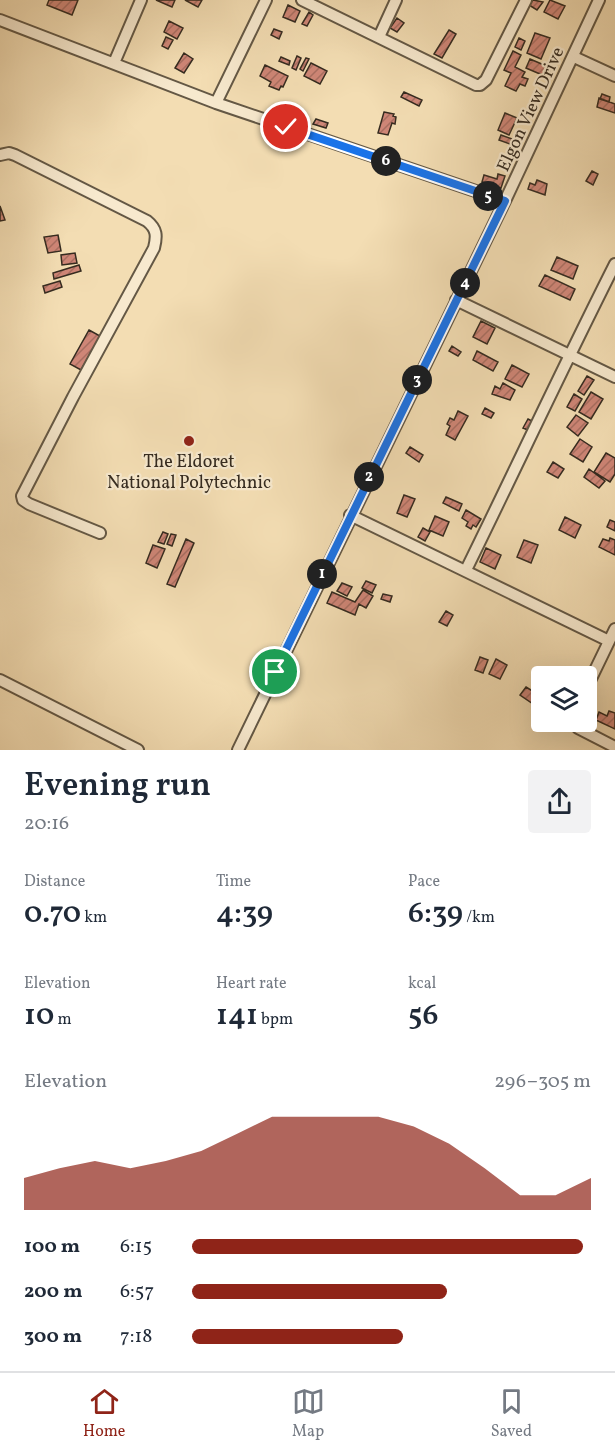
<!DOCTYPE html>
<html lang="en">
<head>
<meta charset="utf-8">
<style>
	:root { --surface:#fff; --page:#f2f2f3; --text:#1f2937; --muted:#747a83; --line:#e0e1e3; --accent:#8f2418 }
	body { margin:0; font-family:Vollkorn,serif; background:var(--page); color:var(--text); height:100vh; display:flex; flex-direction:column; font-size:22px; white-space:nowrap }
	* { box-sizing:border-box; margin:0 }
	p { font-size:20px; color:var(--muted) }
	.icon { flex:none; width:33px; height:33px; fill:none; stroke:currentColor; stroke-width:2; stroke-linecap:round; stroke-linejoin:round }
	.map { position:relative; height:750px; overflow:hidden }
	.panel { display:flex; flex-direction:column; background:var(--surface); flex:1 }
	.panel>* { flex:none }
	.fabs { position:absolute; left:531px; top:666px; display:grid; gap:12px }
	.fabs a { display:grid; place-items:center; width:66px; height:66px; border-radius:6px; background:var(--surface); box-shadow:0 6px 24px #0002; font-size:30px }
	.pin { position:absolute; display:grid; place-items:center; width:51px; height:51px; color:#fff; margin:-26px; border:3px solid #fff; border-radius:50%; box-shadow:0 2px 6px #0007 }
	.km { position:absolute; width:30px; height:30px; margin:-15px; border-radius:50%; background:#222; color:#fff; font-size:16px; line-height:30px; text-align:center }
	.round { display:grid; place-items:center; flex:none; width:63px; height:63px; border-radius:6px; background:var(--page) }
	.headline { display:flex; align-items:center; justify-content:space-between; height:102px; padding:0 24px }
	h1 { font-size:33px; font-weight:600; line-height:45px }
	.stats { display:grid; grid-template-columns:repeat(3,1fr); gap:9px; height:102px; padding:6px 24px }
	.stats div { display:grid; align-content:center }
	.stats b { font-size:30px; font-weight:600 }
	.stats small { font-size:16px; font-weight:400 }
	.stats p { font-size:16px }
	.chart { height:168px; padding:12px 24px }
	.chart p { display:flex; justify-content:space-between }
	.chart svg { width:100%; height:108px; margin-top:6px; fill:var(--accent); opacity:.7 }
	ul { padding:0 24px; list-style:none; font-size:20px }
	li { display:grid; grid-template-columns:96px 72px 1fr; align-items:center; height:45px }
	li i { height:15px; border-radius:8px; background:var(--accent) }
	.dock { display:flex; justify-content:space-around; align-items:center; height:84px; border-top:2px solid var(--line); background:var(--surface); font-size:16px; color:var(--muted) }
	.dock a { display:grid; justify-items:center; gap:3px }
	.dock .on { color:var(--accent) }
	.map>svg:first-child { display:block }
	.building { fill:url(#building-hatch); stroke:#352b20; stroke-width:1.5 }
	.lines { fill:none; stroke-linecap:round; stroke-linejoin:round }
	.minor-casing { stroke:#645845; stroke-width:14 }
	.minor { stroke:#f7e9ce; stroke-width:10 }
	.route-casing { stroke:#fff; stroke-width:12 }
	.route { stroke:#1a73e8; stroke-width:8 }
	.poi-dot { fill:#8f2418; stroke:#f7e9ce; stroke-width:2 }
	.labels { text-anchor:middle; stroke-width:4.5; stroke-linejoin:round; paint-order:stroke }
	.street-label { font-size:18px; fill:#352b20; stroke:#f7e9ce }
	.poi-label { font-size:18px; fill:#352b20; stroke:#f7e9ce }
</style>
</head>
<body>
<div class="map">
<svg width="615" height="750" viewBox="0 0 615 750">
	<defs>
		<pattern id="building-hatch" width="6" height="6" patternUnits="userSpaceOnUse" patternTransform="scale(1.5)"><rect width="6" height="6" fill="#cf8677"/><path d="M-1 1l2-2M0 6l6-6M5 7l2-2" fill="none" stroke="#a96e61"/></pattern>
	</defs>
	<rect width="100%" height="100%" fill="#f3ddb3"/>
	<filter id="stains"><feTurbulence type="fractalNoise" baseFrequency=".00333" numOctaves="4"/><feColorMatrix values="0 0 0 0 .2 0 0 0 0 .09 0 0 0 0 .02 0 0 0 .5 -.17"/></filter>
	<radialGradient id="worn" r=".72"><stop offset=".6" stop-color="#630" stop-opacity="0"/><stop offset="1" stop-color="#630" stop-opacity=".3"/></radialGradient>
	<path class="building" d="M49,0h29l-6,15 -25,-10z
		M156,0h19l-3,7z
		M185,0h17l-4,7z
		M533,0l10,2 -6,8 -8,-5z
		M550,0l15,6 -7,13 -14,-7z
		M288,5l12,6 -5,11 -12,-5z
		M309,12l4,3 -6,11 -5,-2z
		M397,18l7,5 -7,9 -7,-4z
		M169,21l14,7 -6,11 -13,-7z
		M274,29l8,3 -3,7 -8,-4z
		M449,30l7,4 -14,24 -8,-4z
		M535,33l15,5 -9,21 -14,-6z
		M166,37l7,3 -5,9 -6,-3z
		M519,38l6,3 -4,9 -6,-3z
		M513,51l8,4 -6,12 10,5 -3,5 6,2 -3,7 -5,-2 -4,7 -11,-5 6,-13 -7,-3z
		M184,53l9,6 -9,14 -9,-5z
		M297,56l4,2 -5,12 -4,-2z
		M281,57l9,4 -1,4 -10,-4z
		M306,58l3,1 -6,12 -3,-2z
		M530,59l21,9 -4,9 -21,-9z
		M311,63l16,8 -7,13 -16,-8z
		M265,65l23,11 -5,11 -2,-1 -2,4 -10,-4 2,-4 -11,-6z
		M404,92l18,8 -3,6 -18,-9z
		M602,94l8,3 -1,5 -9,-3z
		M599,98l16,6v9l-18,-6z
		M384,112l10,2 -1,2 3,1 -1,7 -3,-1 -4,12 -10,-2z
		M505,113l12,5 -8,17 -11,-5z
		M316,119l12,4 -2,5 -13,-4z
		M501,135l11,4 -2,5 -11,-4z
		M592,171l6,3 -5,11 -7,-4z
		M498,174l7,2 -4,12 -19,-6 2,-7 13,4z
		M537,180l10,4 -2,11 -17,-6 2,-6 5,2z
		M0,206l5,14 -5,1z
		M58,235l3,16 -13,2 -4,-16z
		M75,253l2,10 -15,2 -1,-10z
		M557,257l21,9 -5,13 -22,-9z
		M79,265l2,6 -27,8 -1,-6z
		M545,275l30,14 -5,11 -31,-14z
		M60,281l2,6 -17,6 -2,-7z
		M481,321l14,7 -8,16 -14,-7z
		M89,330l11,6 -19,34 -11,-6z
		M452,346l9,6 -3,4 -9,-5z
		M477,351l21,11 -5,9 -20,-11z
		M512,365l17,9 -7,13 -17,-8z
		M587,376l7,4 -10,15 -6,-4z
		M503,383l12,7 -5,10 -18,-6 3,-8 5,3z
		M591,392l12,7 -12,20 -12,-7z
		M574,394l8,5 -7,12 -8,-4z
		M485,408l9,5 -3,5 -9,-4z
		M458,411l10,5 -13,24 -9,-5 4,-9 -3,-2 3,-6 4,2z
		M576,415l12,8 -10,13 -11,-9z
		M528,419l4,2 -4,9 -5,-2z
		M580,439l12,8 -9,15 -13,-8z
		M410,447l13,8 -4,7 -13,-9z
		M606,453l9,5v16l-5,8 -16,-10z
		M553,462l11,7 -6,9 -11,-6z
		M589,469l16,12 -6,7 -15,-11z
		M404,495l11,4 -8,18 -10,-4z
		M446,497l16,7 -3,7 -16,-8z
		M466,510l15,9 -5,8 -3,-2 -2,4 -5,-3 2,-4 -6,-4z
		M435,516l14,6 -6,14 -14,-6z
		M565,517l16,8 -6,13 -16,-8z
		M610,520l5,2v9l-8,-4z
		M423,528l7,4 -5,9 -7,-4z
		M163,532l5,2 -4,10 -6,-2z
		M171,534l5,1 -4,11 -5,-2z
		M610,538l5,2v15l-16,-8 4,-8 6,2z
		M186,539l8,4 -19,44 -8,-3z
		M524,540l14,5 -7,18 -14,-6z
		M153,545l12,4 -8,19 -11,-5z
		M486,548l15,7 -6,14 -15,-7z
		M366,581l10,4 -4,8 -10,-5z
		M342,583l10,4 -5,9 -10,-5z
		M363,590l10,6 -7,12 -7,-4 -4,11 -28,-12 5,-11 23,10z
		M383,594l9,2 -2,6 -9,-3z
		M446,611l7,4 -6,11 -8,-4z
		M480,657l8,3 -5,13 -8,-3z
		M496,659l11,6 -7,14 -11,-5z
		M526,687l16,10 -6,9 -16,-11z
		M609,711l6,2v16l-19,-9 3,-8 8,4z"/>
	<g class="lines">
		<g class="minor-casing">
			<path id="minor" d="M302,0l174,85h4l6,-5 40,-80
				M0,20l216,83 289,98
				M379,37l17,-37
				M574,57l41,19
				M114,63l27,-63
				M216,103l50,-103
				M0,155l9,-2 6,2 132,66c10,8 10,15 7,27l-81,149 -51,99 1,4 6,4 71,29
				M456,300l159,77
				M350,515l259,126
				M466,570c50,-102 98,-205 149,-306
				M0,680l138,70
				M586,689l29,-60
				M575,722l3,6 37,19
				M238,750l267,-549 94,-201"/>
		</g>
		<use href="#minor" class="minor"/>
	</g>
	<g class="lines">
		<g class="route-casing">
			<path id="route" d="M275,672l230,-471 -219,-74"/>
		</g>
		<use href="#route" class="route"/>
	</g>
	<circle class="poi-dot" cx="189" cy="441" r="6"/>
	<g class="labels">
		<g class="street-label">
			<text transform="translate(530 109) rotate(-65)" y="6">Elgon View Drive</text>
		</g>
		<g class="poi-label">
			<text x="189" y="467">The Eldoret<tspan x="189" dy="21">National Polytechnic</tspan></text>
		</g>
	</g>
	<rect width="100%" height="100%" filter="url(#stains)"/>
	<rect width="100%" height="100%" fill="url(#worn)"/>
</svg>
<div class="fabs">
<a><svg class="icon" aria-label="layers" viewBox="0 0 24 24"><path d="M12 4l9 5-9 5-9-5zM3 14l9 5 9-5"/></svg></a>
</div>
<div class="pin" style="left:275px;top:672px;background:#1e9e55"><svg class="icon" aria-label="arrive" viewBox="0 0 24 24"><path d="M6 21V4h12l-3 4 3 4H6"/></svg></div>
<div class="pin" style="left:286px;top:127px;background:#d93025"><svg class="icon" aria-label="check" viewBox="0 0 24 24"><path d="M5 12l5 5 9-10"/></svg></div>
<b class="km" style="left:322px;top:574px">1</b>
<b class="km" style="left:369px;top:477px">2</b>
<b class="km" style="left:417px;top:380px">3</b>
<b class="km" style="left:465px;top:283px">4</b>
<b class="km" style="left:488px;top:196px">5</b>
<b class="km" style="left:386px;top:161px">6</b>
</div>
<section class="panel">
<div class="headline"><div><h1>Evening run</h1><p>20:16</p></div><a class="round"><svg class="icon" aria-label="share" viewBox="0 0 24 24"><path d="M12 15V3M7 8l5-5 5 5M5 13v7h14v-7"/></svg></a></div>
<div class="stats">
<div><p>Distance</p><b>0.70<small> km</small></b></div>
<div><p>Time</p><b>4:39</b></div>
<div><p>Pace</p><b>6:39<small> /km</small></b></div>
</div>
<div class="stats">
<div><p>Elevation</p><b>10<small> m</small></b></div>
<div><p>Heart rate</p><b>141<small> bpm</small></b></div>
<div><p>kcal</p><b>56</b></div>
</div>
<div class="chart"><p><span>Elevation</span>296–305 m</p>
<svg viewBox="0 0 160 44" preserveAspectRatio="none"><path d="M0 44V31L10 27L20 24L30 27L40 24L50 20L60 13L70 6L80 6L90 6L100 6L110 10L120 17L130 27L140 38L150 38L160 31V44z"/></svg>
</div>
<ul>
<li><b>100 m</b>6:15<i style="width:98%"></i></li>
<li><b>200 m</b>6:57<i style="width:64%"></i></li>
<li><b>300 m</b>7:18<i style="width:53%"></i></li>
</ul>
</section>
<nav class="dock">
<a class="on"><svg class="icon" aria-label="home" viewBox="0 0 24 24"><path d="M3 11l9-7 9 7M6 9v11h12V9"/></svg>Home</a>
<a><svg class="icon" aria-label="map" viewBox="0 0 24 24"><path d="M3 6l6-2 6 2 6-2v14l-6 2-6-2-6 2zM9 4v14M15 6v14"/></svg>Map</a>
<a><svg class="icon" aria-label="saved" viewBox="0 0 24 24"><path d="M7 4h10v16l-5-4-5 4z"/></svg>Saved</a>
</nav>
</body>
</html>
